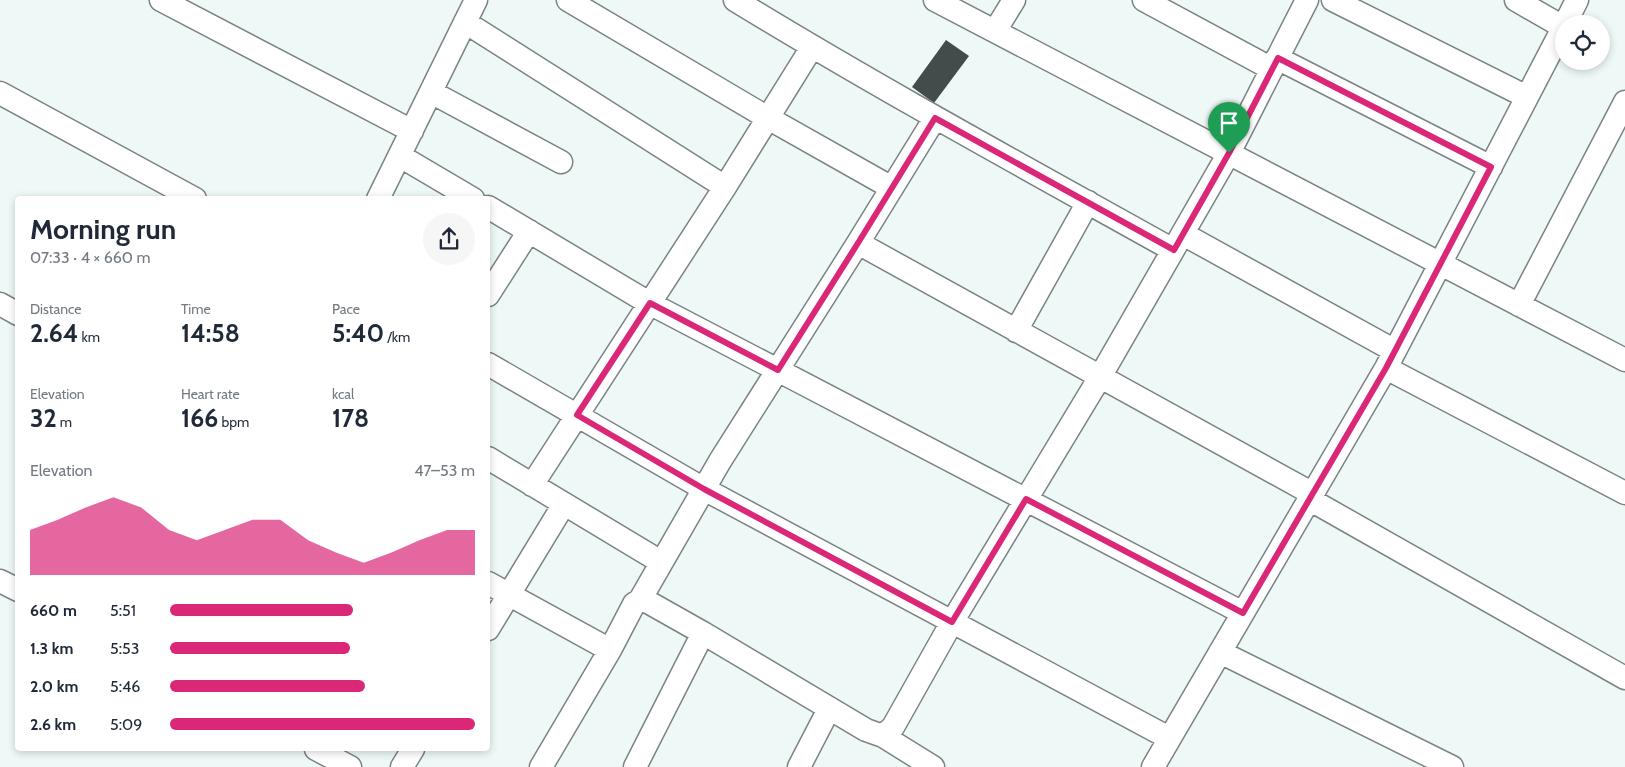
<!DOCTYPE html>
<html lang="en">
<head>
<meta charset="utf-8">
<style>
	:root { --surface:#fff; --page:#f6f6f7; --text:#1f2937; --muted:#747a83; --accent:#db2777 }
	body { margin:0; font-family:Cabin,sans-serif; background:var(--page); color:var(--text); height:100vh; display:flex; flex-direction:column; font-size:19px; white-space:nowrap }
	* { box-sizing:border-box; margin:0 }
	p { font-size:16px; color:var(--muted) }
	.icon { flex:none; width:28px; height:28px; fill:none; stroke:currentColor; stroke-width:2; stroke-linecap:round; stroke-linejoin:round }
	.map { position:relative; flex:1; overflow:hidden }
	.drawer { position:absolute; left:15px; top:196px; width:475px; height:555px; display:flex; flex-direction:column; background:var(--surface); border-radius:5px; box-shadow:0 2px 8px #0003 }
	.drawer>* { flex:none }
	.buttons { position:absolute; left:1555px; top:15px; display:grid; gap:10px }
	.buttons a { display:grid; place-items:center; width:55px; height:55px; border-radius:50%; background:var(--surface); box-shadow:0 2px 8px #0003; font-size:25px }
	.pin { position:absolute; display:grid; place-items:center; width:42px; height:42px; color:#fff; margin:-51px -21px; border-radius:50% 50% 50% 0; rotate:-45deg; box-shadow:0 0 5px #0007 }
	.pin .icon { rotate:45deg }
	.round { display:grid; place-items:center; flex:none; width:52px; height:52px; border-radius:26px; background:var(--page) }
	.head { display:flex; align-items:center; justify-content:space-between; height:85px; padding:0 15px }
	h1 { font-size:28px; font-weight:800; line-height:38px }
	.figures { display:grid; grid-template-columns:repeat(3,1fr); gap:8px; height:85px; padding:5px 15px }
	.figures div { display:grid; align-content:center }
	.figures b { font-size:25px; font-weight:800 }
	.figures small { font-size:14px; font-weight:400 }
	.figures p { font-size:14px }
	.chart { height:140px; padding:10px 15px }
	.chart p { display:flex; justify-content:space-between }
	.chart svg { width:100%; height:90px; margin-top:5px; fill:var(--accent); opacity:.7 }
	ul { padding:0 15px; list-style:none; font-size:16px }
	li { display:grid; grid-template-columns:80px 60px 1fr; align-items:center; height:38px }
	li i { height:12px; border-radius:6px; background:var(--accent) }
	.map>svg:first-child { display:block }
	.building { fill:#434b4b }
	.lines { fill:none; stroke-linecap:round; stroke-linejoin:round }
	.street-casing { stroke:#7a8483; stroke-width:25 }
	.street { stroke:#fff; stroke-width:22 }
	.route-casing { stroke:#fff; stroke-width:10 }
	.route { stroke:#db2777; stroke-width:6 }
</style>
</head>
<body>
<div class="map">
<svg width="1625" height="767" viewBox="0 0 1625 767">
	<rect width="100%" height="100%" fill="#edf8f7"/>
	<path class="building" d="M946,40l23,16 -35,47 -22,-16z"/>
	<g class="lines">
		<g class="street-casing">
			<path id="street" d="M161,0l251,131
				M568,0l200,118 124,70
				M735,0c144,88 291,168 438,250
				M935,0l690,360
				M1144,0l128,69
				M1333,0l194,97
				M1516,0l47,27
				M465,22l260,165
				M1565,24l12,-24
				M995,31l19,-31
				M1277,58l214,109
				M431,92l130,70
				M0,93l195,106
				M400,156l73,43
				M378,199l98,-199
				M488,207l161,96 594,310
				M1183,234l212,117
				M858,243l455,251
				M488,295l41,-64
				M0,304l18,10
				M1519,305l106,-203
				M1016,331l72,-129
				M488,364l216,125 465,249
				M1386,368l239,125
				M488,458l173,104
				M532,485l193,-298 87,-140
				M1309,499l316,179
				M0,581l18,9
				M488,583l122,67
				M640,600l80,-139 138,-218 77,-125
				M488,629l76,-125
				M1220,652l232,115
				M883,736l10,-9 59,-105 148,-245 129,-224 78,-153
				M316,749l34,18
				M402,767l11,-18
				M541,767l69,-117 24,-46 6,-4 8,2 55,31 163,97 17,6 50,31
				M635,767l68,-134
				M799,767l30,-58
				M1153,767l233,-399 178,-342"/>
		</g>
		<use href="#street" class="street"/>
	</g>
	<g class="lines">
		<g class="route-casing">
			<path id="route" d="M1278,58l213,109 -105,201 -143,245 -217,-114 -74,123 -248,-133 -127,-74 73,-112 128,67 80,-127 77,-125 239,132 55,-97z"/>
		</g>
		<use href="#route" class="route"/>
	</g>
</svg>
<div class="buttons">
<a><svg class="icon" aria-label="locate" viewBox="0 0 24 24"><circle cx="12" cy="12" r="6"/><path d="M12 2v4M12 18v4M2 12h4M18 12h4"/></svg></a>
</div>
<div class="pin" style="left:1229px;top:153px;background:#1e9e55"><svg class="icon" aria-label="arrive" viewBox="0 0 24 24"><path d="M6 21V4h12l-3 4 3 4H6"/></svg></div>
<section class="drawer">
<div class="head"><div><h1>Morning run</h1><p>07:33 · 4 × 660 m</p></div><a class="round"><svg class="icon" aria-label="share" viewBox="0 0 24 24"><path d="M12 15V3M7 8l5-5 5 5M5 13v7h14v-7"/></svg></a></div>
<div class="figures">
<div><p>Distance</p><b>2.64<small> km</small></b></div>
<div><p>Time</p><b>14:58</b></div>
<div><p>Pace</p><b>5:40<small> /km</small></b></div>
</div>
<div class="figures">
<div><p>Elevation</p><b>32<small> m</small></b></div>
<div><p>Heart rate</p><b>166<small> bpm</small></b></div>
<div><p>kcal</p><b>178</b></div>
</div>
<div class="chart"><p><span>Elevation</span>47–53 m</p>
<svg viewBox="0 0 160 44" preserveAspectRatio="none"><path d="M0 44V22L10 17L20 11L30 6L40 11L50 22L60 27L70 22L80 17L90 17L100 27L110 33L120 38L130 33L140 27L150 22L160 22V44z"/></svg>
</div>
<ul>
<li><b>660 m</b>5:51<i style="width:60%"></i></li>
<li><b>1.3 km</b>5:53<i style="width:59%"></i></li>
<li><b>2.0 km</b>5:46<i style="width:64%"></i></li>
<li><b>2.6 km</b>5:09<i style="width:100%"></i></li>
</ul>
</section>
</div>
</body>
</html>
